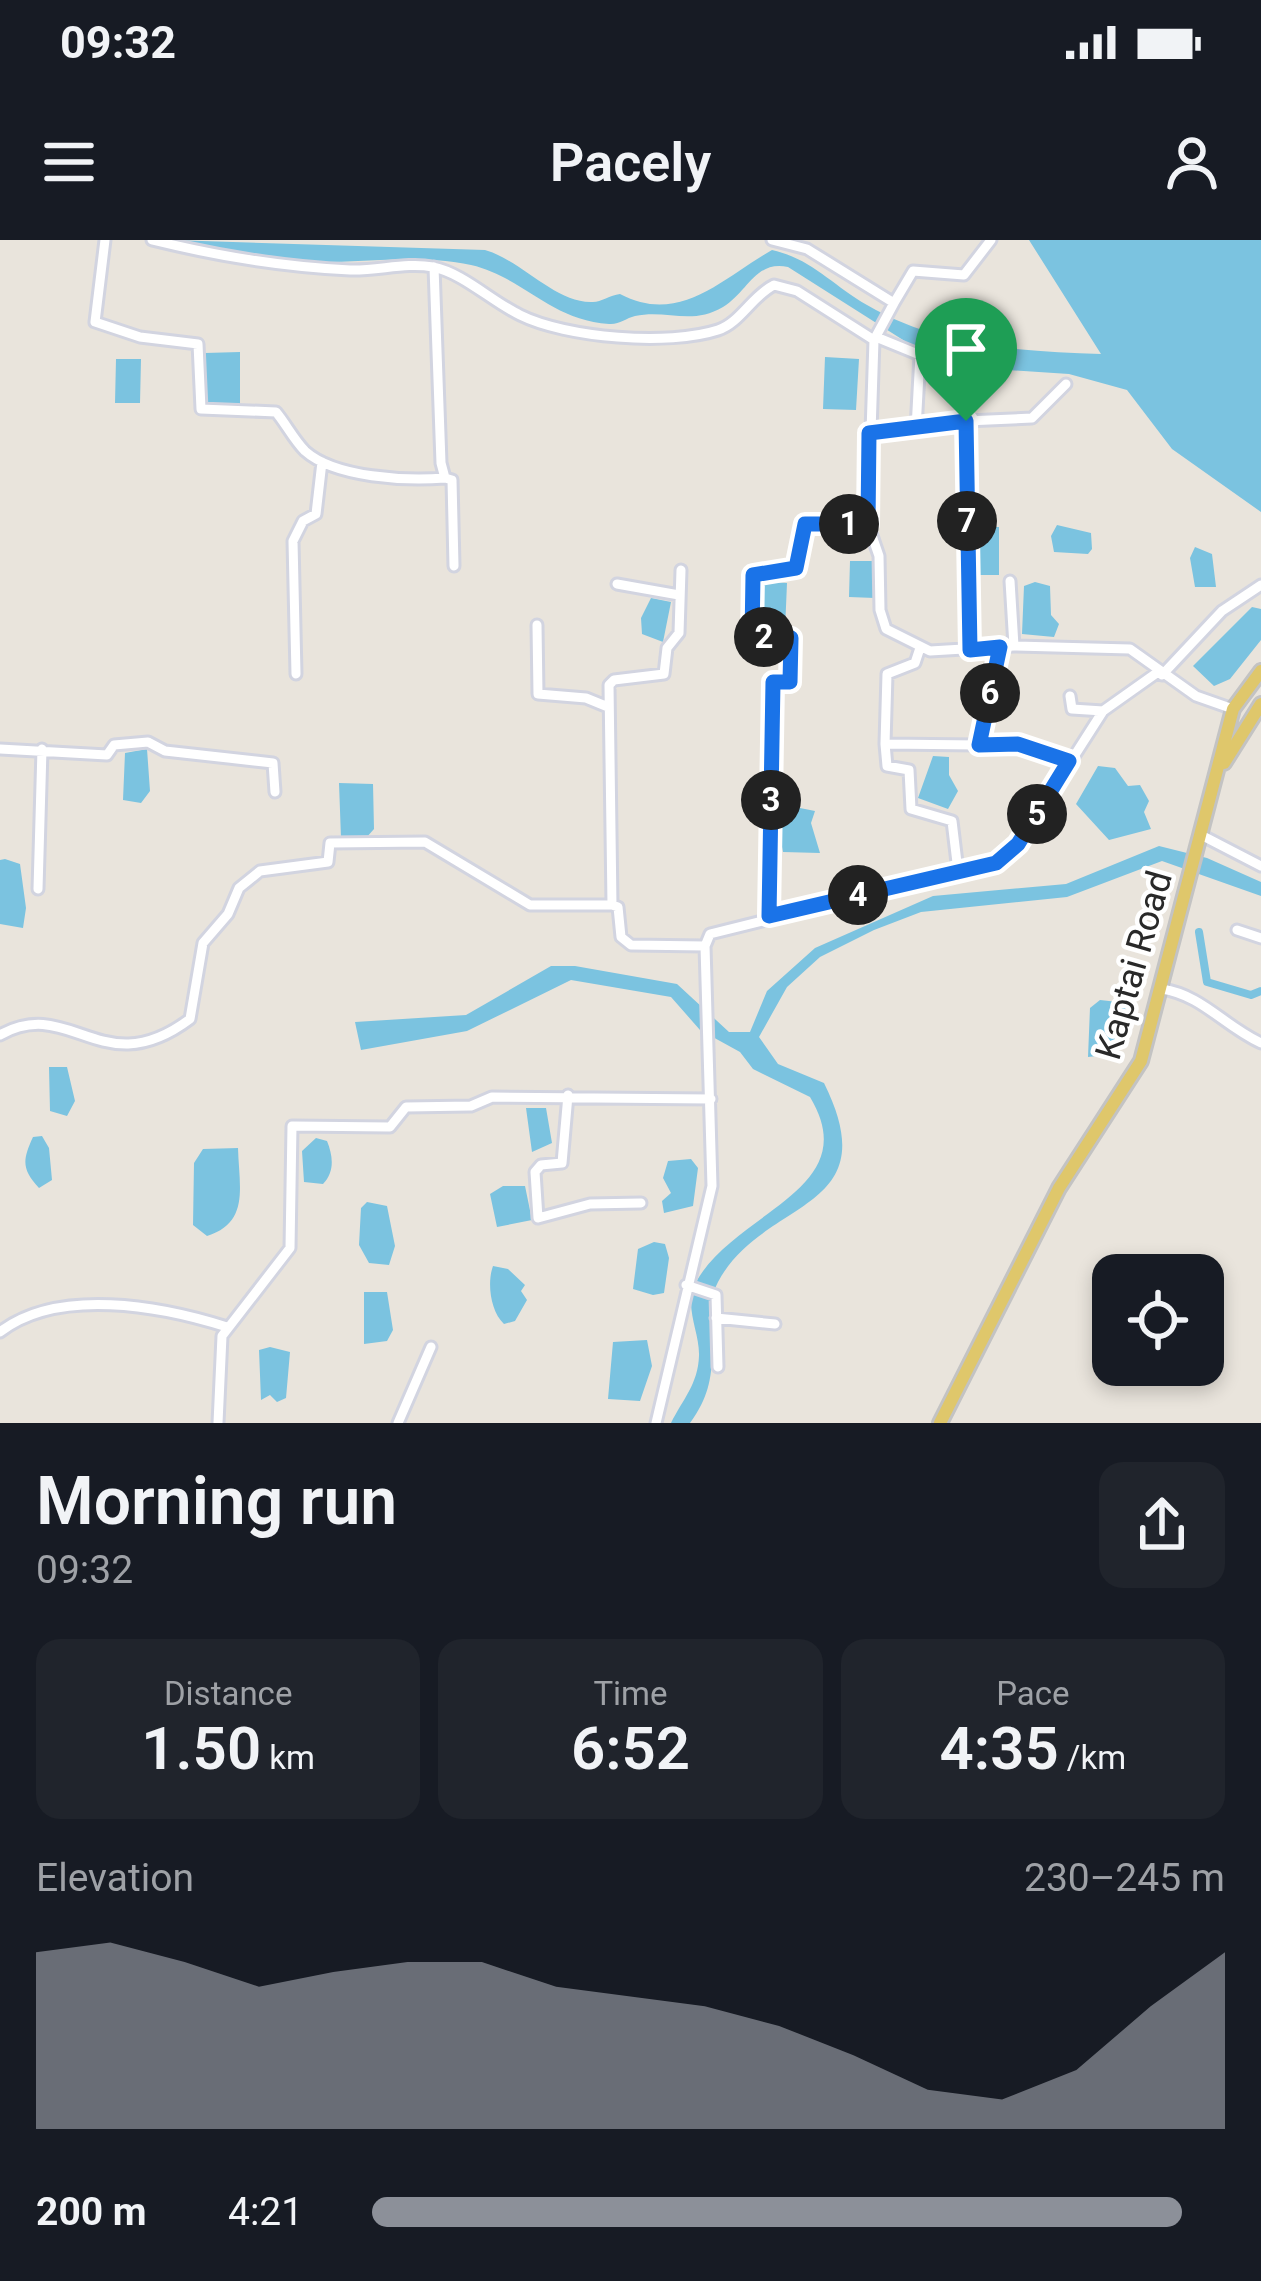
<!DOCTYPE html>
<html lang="en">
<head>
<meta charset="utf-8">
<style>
	:root { --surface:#171b24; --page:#20242c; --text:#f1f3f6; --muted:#9ea1a6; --accent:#8c9099 }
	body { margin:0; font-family:Roboto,sans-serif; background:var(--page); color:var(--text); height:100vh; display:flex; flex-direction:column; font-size:45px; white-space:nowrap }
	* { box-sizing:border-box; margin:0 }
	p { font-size:39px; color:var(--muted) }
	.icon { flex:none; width:66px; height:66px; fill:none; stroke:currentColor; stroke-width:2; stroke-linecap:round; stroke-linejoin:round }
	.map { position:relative; height:1183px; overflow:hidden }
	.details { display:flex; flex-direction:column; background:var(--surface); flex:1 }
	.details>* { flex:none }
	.tools { position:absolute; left:1092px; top:1014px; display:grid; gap:24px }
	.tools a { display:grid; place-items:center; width:132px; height:132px; border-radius:24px; background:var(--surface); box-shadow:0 6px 18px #0003; font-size:60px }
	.pin { position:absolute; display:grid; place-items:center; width:102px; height:102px; color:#fff; margin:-123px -51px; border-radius:50% 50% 50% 0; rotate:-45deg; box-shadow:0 0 12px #0007 }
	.pin .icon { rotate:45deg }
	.km { position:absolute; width:60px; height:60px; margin:-30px; border-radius:50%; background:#222; color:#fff; font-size:33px; line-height:60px; text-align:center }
	.round { display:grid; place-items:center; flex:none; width:126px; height:126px; border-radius:24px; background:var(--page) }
	.overview { display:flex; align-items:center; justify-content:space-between; height:204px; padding:0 36px }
	h1 { font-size:66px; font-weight:600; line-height:90px }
	.metrics { display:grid; grid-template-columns:repeat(3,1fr); gap:18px; height:204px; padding:12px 36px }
	.metrics div { display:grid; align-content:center; border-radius:24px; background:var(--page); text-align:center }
	.metrics b { font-size:60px; font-weight:600 }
	.metrics small { font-size:33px; font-weight:400 }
	.metrics p { font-size:33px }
	.chart { height:336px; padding:24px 36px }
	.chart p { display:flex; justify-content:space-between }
	.chart svg { width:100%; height:216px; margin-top:12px; fill:var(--accent); opacity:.7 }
	ul { padding:0 36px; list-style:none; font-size:39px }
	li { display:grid; grid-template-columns:192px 144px 1fr; align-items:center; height:90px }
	li i { height:30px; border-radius:15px; background:var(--accent) }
	.status { display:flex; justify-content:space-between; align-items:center; height:84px; padding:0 60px; background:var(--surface); direction:ltr }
	.status svg { height:33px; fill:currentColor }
	header { display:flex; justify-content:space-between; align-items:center; height:156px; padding:0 36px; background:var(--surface); font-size:54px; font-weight:600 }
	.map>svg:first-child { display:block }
	.water { fill:#7bc3e0 }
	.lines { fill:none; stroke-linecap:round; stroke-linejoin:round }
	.canal { stroke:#7bc3e0; stroke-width:8 }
	.minor-casing { stroke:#d2d4e0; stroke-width:15 }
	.major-casing { stroke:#c3c3c3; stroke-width:18 }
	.minor { stroke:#fff; stroke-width:9 }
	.major { stroke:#dfc76b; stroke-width:12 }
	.route-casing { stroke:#fff; stroke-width:24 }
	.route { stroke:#1a73e8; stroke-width:15 }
	.labels { text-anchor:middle; stroke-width:9; stroke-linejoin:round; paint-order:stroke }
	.street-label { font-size:36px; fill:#292929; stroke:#fff }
</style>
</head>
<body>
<div class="status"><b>09:32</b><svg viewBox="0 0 49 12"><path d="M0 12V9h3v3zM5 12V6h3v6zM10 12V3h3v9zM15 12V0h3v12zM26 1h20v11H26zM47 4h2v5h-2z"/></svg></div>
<header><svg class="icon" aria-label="menu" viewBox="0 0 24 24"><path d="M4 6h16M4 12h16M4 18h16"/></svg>Pacely<svg class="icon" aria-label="person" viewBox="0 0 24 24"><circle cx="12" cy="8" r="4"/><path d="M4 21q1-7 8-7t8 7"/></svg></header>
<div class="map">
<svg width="1261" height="1183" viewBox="0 0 1261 1183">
	<rect width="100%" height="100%" fill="#e9e4dc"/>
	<path class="water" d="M171,0l314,10c36,10 71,54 108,52 8,0 17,-7 27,-8 60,32 104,-17 152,-44 40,9 60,35 95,55 72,42 152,46 234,49l-72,-114h232v272l-89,-63 -45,-59 -58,-16 -106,-7 -41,-15 -134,-85c-33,-7 -40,25 -65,40 -32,19 -56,2 -88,9 -9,2 -16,9 -26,8 -59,-4 -86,-47 -138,-59 -61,-13 -122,1 -183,-4 -39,-4 -78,-15 -117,-21z
		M240,112v54h-34l-1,-53z
		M825,117l34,2 -3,51 -33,-1z
		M116,119h25l-1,44h-25z
		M1057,285l34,8 1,16 -4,5 -34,-2 -3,-16z
		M975,287h24v48h-24z
		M1195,307l17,7 4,33h-21l-5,-29z
		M850,321h26l-1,37 -26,-1z
		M757,341l30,2 -2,47 -31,-2z
		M1035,342l15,4 1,29 8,9 -5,13 -32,-3 2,-48z
		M651,358l20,4 -8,40 -21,-8 -1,-16z
		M1252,367l9,2v31l-31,39 -16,7 -21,-20z
		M147,509l3,42 -9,12 -18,-3 2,-47z
		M933,516l16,1v18l9,16 -10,18 -30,-11z
		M1098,526l17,2 13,18 12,-1 9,16 -5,11 7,17 -42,11 -33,-36z
		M339,543l34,1 1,45 -8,9h-25z
		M795,567l20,4 -4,12 9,30 -37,-1 -4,-21 7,-20z
		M1159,606l48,12 54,24v14l-99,-35 -95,36 -146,15 -47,18 -54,27 -33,30 -28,50 19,27 46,19c65,131 -61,114 -106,199 -22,43 14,85 -28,141h-19c12,-24 27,-39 28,-67 1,-24 -16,-50 -3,-74 40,-72 170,-92 114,-185l-57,-28 -13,-17 -40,-22 -29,-33 -100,-17 -104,51 -106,19 -6,-28 111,-7 85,-49h24l102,18 52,48h21l17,-41 48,-43 118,-52 133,-12z
		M5,619l15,5 6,44 -3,20 -23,-4v-64z
		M1100,760l27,3 -13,51 -26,3 2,-49z
		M49,827h18l8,34 -8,15 -17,-5z
		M526,868h20l6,35 -20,9z
		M42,896l7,12 3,32 -13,8c-17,-19 -17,-27 -6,-51z
		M316,898l11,3c6,15 8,31 -4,43l-19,-2 -2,-31z
		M238,908c1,39 12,74 -31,88l-14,-11 1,-62 9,-14z
		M691,919l7,9 -5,38 -29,7 -2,-12 9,-8 -8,-15 5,-17z
		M503,946h22l7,34 -35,7 -7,-33z
		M367,962l20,4 8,40 -6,19 -20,-2 -10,-18 2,-37z
		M654,1002l11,2 4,14 -5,35 -11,2 -20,-6 5,-40z
		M493,1026l15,3 17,16 -4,6 6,9 -12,21 -11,3c-14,-13 -17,-42 -11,-58z
		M364,1052h23l6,38 -6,11 -23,3z
		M647,1100l5,26 -12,35 -32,-2 5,-57z
		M270,1107l20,5 -4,46 -9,4 -7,-7 -9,5 -2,-50z"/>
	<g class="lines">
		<path class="canal" d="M1199,692l8,50 44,13 10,-4"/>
		<g class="minor-casing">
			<path id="minor" d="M105,0l-10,82 45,15 58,7 3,65 75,3c10,12 18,28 29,39 30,27 102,30 140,27
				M152,0c65,16 131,27 198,30 28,1 56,-8 83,-3 30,6 58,34 87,48 46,23 149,31 198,15 22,-7 34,-34 56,-45l23,6 77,49 -6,184 11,32 1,54 6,19 44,22 84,-5 116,3 66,47 37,13
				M772,0l35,9 87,54 -20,37
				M434,27l7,196 4,15 7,2 2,86
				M894,63l19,-32 51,4 27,-35
				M876,97l44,18 -4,74
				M966,181l66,-3 34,-34
				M869,193l97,-12 4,229
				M681,330l-2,63 -12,15 -3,26 -50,6 -5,5 3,220 6,2 3,30 10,8 74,1
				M1010,341l4,65
				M617,344l62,11
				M537,385l1,69 48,4 22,9
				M1000,407l-21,98 39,-1 51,17
				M296,434l-3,-133 10,-20 13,-7 6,-52
				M1162,435l60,-64 39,-26
				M1070,456l2,13 31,2
				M885,504l2,-70 28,-11 5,-15
				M0,509l107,6 7,-10 34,-3 17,9 108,12 2,29
				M1201,595l60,31
				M958,631l-6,-50 -41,-12 -2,-39 -22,-4 -2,-22 94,1
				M38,649l4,-140
				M769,677l4,-235h17l1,-45h-39l1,-62 44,-6 8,-45h63
				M1237,690l24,8
				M1162,749c40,6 62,37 99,54
				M0,795c71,-40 102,50 190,-16l13,-76 25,-29 11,-26 21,-17 68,-9 2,-19 95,-1 105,63h82
				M568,855l-6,68 -21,2 -6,7 3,46 52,-14 51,-1
				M686,1045l30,10 2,72
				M716,1078l59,6
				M0,1092c58,-45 161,-26 227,-5
				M218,1183l4,-87 68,-88 2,-122 98,1 16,-20 65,-1 21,-9 219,2
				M398,1183l33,-76
				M656,1183l56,-237 -7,-240 5,-12 286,-71 22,-19 85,-133 55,-39"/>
		</g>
		<g class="major-casing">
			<path id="major" d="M1224,523l37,-59
				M940,1183l119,-235 82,-127 92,-352 28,-38"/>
		</g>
		<use href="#minor" class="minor"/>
		<use href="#major" class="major"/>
	</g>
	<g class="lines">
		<g class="route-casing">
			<path id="route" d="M966,181l4,229 30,-3 -21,98 39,-1 51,17 -51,83 -22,19 -227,53 4,-234h17l1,-44 -39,-1 1,-62 43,-7 9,-44h63l1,-91z"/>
		</g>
		<use href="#route" class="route"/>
	</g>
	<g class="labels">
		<g class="street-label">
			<text transform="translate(1133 725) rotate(-74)" y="13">Kaptai Road</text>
		</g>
	</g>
</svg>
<div class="tools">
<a><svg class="icon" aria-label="locate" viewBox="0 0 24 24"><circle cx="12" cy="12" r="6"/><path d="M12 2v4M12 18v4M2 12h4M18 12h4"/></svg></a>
</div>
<div class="pin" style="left:966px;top:181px;background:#1e9e55"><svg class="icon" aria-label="arrive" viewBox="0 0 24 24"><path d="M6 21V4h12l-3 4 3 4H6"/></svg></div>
<b class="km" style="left:849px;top:284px">1</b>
<b class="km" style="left:764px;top:397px">2</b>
<b class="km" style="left:771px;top:560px">3</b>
<b class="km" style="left:858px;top:655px">4</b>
<b class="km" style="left:1037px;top:574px">5</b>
<b class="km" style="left:990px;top:453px">6</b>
<b class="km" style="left:967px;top:281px">7</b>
</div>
<section class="details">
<div class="overview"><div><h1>Morning run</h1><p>09:32</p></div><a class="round"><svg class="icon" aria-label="share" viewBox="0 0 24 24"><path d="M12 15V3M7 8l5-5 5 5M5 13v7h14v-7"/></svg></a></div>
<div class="metrics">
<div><p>Distance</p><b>1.50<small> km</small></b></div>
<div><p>Time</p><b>6:52</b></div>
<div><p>Pace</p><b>4:35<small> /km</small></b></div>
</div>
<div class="chart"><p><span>Elevation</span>230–245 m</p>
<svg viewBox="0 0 160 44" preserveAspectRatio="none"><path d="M0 44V8L10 6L20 10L30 15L40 12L50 10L60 10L70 15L80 17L90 19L100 23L110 29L120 36L130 38L140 32L150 19L160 8V44z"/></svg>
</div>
<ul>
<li><b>200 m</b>4:21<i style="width:95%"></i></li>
</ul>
</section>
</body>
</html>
